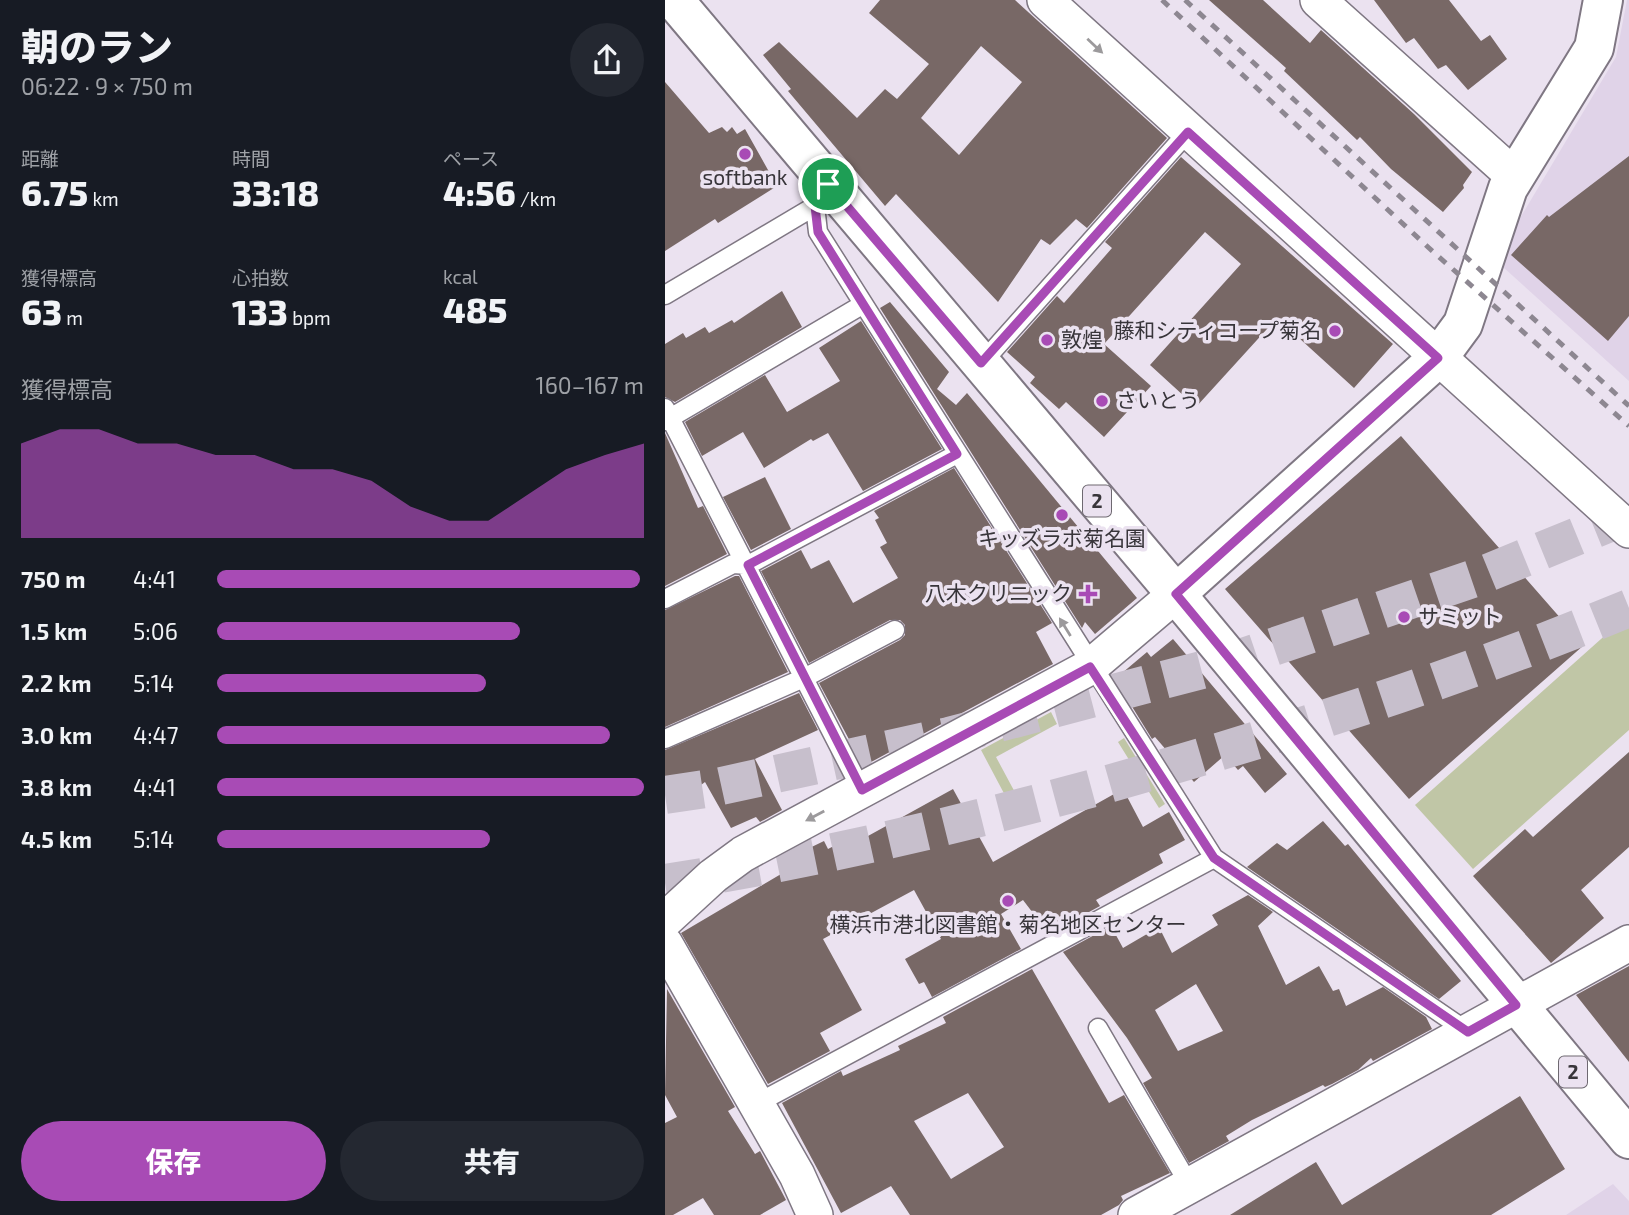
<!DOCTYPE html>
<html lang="ja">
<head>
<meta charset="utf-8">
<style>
	:root { --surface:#171b24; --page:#242831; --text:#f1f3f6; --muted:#9ea1a6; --accent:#a84bb5 }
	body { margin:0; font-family:"Exo 2","Noto Sans JP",sans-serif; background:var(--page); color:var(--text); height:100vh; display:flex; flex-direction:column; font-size:26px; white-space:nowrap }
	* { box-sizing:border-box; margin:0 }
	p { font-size:23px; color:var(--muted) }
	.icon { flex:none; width:38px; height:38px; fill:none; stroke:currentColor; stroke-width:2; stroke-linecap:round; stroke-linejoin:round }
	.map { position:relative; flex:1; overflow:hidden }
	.panel { display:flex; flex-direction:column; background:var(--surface); width:665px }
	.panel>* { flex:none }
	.pin { position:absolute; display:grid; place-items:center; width:60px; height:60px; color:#fff; margin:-30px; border:4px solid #fff; border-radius:50%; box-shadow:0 2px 7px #0007 }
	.round { display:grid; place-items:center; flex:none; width:74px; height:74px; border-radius:37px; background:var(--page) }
	.head { display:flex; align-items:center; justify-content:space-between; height:119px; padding:0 21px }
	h1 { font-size:38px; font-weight:800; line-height:52px }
	.figures { display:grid; grid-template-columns:repeat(3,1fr); gap:10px; height:119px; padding:7px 21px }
	.figures div { display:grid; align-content:center }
	.figures b { font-size:35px; font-weight:800 }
	.figures small { font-size:19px; font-weight:400 }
	.figures p { font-size:19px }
	.chart { height:196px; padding:14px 21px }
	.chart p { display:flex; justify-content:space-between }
	.chart svg { width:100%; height:126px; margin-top:7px; fill:var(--accent); opacity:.7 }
	.button { display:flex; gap:14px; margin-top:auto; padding:14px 21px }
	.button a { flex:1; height:80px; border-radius:42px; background:var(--accent); color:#fff; font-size:28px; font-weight:800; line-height:80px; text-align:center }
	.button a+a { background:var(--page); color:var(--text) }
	ul { padding:0 21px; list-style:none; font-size:23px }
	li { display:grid; grid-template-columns:112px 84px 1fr; align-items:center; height:52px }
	li i { height:18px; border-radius:9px; background:var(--accent) }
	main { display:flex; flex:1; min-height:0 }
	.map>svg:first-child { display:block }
	.built { fill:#e0d3e8 }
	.green { fill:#c0c6a6 }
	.building { fill:#786866; fill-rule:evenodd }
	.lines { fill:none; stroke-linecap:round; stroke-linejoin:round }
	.motorway-tunnel { stroke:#c7bfcc; stroke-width:38; stroke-dasharray:38 19; stroke-linecap:butt }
	.service-casing { stroke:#7f7783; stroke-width:21 }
	.minor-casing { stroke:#7f7783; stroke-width:38 }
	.tertiary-casing { stroke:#7f7783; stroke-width:42 }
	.primary-casing { stroke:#7f7783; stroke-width:42 }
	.service { stroke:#fff; stroke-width:18 }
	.minor { stroke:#fff; stroke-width:35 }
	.tertiary { stroke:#fff; stroke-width:38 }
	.primary { stroke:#fff; stroke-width:38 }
	.rail { stroke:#8d8791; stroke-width:5; stroke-dasharray:9 9; stroke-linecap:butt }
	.oneway { fill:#9c9a9c }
	.route-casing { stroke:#fff; stroke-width:14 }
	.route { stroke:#a84bb5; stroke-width:9 }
	.poi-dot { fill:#a84bb5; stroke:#ebe2f0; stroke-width:2.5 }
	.labels { text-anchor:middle; stroke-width:7; stroke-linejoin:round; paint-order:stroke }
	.shield { fill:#ebe2f0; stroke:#6e6971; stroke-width:2 }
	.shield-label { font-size:19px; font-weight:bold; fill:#38353a }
	.poi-label { font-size:21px; fill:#38353a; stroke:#ebe2f0 }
</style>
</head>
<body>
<main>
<section class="panel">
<div class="head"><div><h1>朝のラン</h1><p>06:22 · 9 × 750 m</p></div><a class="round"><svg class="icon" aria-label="share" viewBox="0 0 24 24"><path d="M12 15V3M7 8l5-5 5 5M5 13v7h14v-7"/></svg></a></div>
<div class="figures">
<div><p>距離</p><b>6.75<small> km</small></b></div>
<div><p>時間</p><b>33:18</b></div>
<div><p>ペース</p><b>4:56<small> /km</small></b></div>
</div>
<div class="figures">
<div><p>獲得標高</p><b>63<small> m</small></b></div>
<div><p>心拍数</p><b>133<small> bpm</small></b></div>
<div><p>kcal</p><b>485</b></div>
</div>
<div class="chart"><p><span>獲得標高</span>160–167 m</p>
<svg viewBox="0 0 160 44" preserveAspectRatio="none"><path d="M0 44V11L10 6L20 6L30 11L40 11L50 15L60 15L70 20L80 20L90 24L100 33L110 38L120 38L130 29L140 20L150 15L160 11V44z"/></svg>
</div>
<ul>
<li><b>750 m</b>4:41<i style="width:99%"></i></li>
<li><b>1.5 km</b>5:06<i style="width:71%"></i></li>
<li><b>2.2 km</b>5:14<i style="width:63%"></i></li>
<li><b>3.0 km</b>4:47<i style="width:92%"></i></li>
<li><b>3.8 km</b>4:41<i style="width:100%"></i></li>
<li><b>4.5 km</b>5:14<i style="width:64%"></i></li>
</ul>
<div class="button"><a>保存</a><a>共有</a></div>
</section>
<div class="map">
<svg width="964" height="1215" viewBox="0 0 964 1215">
	<rect width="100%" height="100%" fill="#ebe2f0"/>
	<path class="built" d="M962,0h2v381l-126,-114 1,-22 112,-188z
		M948,1184l16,17v14h-63z"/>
	<path class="green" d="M964,614v116l-156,139 -58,-64z
		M386,712l6,12 -61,33 29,54 -9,5 -35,-66z
		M459,738l41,66 -6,4 -41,-66z"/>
	<path class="building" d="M215,0h135l152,138 -80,90 -11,-9 -26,26 -9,-6 -43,63 -102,-108 -11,12 -97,-115 3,-2 -28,-34 16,-13 78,76 28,-29 12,10 32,-35 -60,-51zM316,46l41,36 -63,73 -38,-37z
		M544,0h54l47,43 11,-13 93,84 58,58 -9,13 1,3 -21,24 -52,-43 -31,-32 -3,3 -73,-69 2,-3z
		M709,0h75l32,41 9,-6 17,24 -39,31 -22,-25 -8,4 -24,-31 -8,5z
		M0,82l44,51 13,-6 5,5 5,-5 5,7 8,-5 32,57 -59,37 -3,-4 -50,32z
		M964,156v160l-21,25 -97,-86 36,-40 2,2z
		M516,157l212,187 -39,44 -77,-70 -81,89 -46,-42 91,-101 -36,-32 -101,112 47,42 -47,51 -38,-35 -7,7 -29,-26 5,-6 -28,-25 50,-56 7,7 48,-55 -7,-6z
		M117,291l20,36 -127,75 -10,-5v-53l18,-11 3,5 19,-11 4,6 23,-13 2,3z
		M225,302l59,70 -12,17 19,16 11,-12 170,205 -42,36 -10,-12 -3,6 -202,-320z
		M196,321l81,128 -79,42 -35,-58 -15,8 -2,-2 -47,29 -21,-36 -41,24 -17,-34 80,-47 22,37 53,-31 -21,-33z
		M0,433l33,75 5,-2 24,48 -62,32z
		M736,436l183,209 -175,154 -184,-210z
		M289,468l98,155 -16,9 17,32 -180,97 -4,2 -4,-6 -5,3 -41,-77 81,-43 5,-5v-10l-5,-5h-10l-81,43 -48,-92 40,-21 10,19 18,-9 24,43 45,-25 -18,-31 7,-4 -12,-23 4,-2 -5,-7z
		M100,477l26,52 -40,21 -28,-53z
		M70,576h4l49,96 -123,55v-117z
		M508,639l114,135 -22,19 -22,-27 -5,4 -13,-15 -31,27 -39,-45 -3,2 -37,-60 32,-27 4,5z
		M134,693l19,37 -63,29 27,51 -22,12 -4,-5 -25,11 -26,-46 -4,3 -3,-8 -33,15v-42z
		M964,752v95l-48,43 23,28 -53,45 -78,-87 52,-47 8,8z
		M288,789l40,73 130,-73 20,38 26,-15 16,28 -26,14 4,9 -67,37 4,6 -51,28 -26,-34 -22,14 20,35 -89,48 -8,-15 -5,2 -14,-25 36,-20 -27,-49 -91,49 39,71 -42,23 10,18 -62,33 -87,-151 117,-69 -5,-8 31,-15 4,8 37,-19 3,6z
		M658,821l22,25 3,-2 113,137 -22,18 -192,-132 30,-24 10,7z
		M583,895l25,17 -15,14 28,59 33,-19 14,25 6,-2 7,17 37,-19 43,30 6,12 -59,32 -2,-3 -13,12 -26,14 -7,3 -2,-2 -71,35 -26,16 3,5 -40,22 -46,-80 9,-5 -25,-40 -64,-86 48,-26 12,22 36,-21 13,26 46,-28 -6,-10zM531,984l27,47 -45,20 -23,-41z
		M964,966v96l-53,-67z
		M367,969l77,134 15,-8 46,78 -49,23 2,4 -4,5 -18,10h-191l-19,-29 -50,27 -59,-110 59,-32 2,5 57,-26 -2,-4 48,-23 -3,-6zM303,1093l36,54 -53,32 -37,-58z
		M2,989l68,118 -7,4 27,43 5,-3 26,49 -26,15h-46l-11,-17 -30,17h-8v-92l12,-6 -12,-22z
		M855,1096l45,73 -74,46h-261l86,-53 26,43z"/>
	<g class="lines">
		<path class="motorway-tunnel" d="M0,795l47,-7 237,-52 268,-70 258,-88 154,-63
			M0,883c150,-23 298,-59 443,-99 177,-50 351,-106 521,-176"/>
		<g class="service-casing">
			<path id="service" d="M163,184l-13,22 3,26 396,626 254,174
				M0,295l150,-89
				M316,364l207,-232
				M0,408l197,383
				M0,421l197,-116
				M0,599l68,-35 15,1 209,-111
				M0,739l141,-62 89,-47
				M433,1028l92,158
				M91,1104l458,-246"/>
		</g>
		<g class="minor-casing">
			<path id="minor" d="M380,0l584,530
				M653,0l197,177
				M0,920l48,-44 30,-22 347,-187 86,-73
				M0,944l132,231 18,40
				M471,1215l493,-272"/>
		</g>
		<g class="tertiary-casing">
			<path id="tertiary" d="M511,594l262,-236 25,-34 45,-136 86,-140 9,-48"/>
		</g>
		<g class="primary-casing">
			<path id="primary" d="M9,0l497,588 458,551"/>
		</g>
		<use href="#service" class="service"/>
		<use href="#minor" class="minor"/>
		<use href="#tertiary" class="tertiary"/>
		<use href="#primary" class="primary"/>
		<path class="rail" d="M497,0l267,248 200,178
			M520,0l444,406"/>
	</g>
	<defs><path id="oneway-solid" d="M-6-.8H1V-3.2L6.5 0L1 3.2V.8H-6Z" transform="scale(1.75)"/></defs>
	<g class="oneway">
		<use href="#oneway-solid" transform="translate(430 46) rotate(43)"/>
		<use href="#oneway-solid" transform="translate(400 627) rotate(-122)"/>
		<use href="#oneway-solid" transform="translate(150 816) rotate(152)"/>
	</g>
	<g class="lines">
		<g class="route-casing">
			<path id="route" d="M523,132l250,226 -262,236 340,411 -48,27 -254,-174 -124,-191 -228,123 -114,-225 209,-111 -139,-222 -3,-26 13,-22 153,179z"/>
		</g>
		<use href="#route" class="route"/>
	</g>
	<g class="poi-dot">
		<circle cx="80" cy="154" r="7"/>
		<circle cx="670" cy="331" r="7"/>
		<circle cx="382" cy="340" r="7"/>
		<circle cx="437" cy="401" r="7"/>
		<circle cx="397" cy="515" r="7"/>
		<path d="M419.5 583.5h7v7h7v7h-7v7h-7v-7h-7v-7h7z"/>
		<circle cx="739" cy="617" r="7"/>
		<circle cx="343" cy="901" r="7"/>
	</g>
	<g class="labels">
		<g class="shield">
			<rect x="418" y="485.5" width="28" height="31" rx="5"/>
			<rect x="894" y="1056.5" width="28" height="31" rx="5"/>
		</g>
		<g class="shield-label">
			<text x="432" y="508">2</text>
			<text x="908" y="1079">2</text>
		</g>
		<g class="poi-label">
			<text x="80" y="185">softbank</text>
			<text x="656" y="338" text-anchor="end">藤和シティコープ菊名</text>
			<text x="396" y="347" text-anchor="start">敦煌</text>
			<text x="451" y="408" text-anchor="start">さいとう</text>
			<text x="397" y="546">キッズラボ菊名園</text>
			<text x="407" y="601" text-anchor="end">八木クリニック</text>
			<text x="753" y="624" text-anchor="start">サミット</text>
			<text x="343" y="932">横浜市港北図書館・菊名地区センター</text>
		</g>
	</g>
</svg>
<div class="pin" style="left:163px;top:184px;background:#1e9e55"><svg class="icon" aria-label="arrive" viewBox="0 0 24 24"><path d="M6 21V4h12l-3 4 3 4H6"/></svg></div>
</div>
</main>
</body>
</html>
